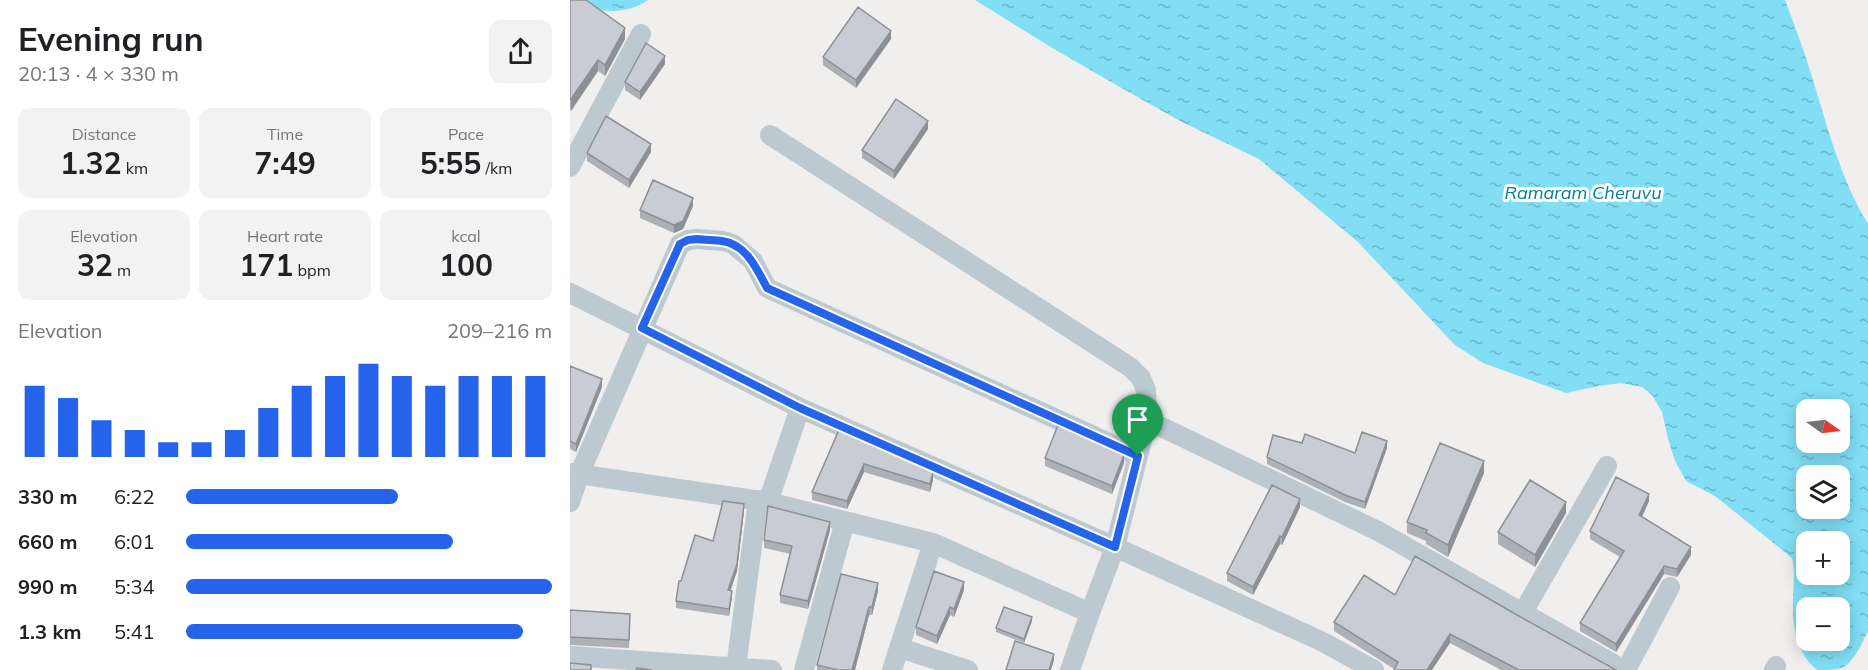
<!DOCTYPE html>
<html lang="en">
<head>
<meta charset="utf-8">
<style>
	:root { --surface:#fff; --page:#f2f2f2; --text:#202124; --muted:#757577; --accent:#2563eb }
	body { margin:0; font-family:Mulish,sans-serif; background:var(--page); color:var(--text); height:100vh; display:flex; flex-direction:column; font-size:22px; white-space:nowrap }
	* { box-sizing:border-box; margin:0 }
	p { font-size:20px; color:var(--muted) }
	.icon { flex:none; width:33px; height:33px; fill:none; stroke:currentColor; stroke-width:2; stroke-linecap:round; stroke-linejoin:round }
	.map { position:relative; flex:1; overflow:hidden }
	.drawer { display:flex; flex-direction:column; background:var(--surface); width:570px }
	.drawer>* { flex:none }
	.needle { width:39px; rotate:104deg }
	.controls { position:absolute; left:1226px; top:399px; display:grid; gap:12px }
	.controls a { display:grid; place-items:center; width:54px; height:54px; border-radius:12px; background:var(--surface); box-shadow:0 3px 15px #0003; font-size:30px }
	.pin { position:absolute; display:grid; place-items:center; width:51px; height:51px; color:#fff; margin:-62px -26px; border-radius:50% 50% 50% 0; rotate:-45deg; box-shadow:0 0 6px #0007 }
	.pin .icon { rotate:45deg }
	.round { display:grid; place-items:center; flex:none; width:63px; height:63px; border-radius:12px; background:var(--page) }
	.overview { display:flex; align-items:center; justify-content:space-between; height:102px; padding:0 18px }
	h1 { font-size:33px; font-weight:700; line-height:45px }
	.figures { display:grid; grid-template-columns:repeat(3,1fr); gap:9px; height:102px; padding:6px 18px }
	.figures div { display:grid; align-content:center; border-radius:12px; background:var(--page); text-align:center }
	.figures b { font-size:30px; font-weight:700 }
	.figures small { font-size:16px; font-weight:400 }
	.figures p { font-size:16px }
	.chart { height:168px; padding:12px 18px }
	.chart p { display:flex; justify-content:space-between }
	.chart svg { width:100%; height:108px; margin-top:6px; stroke:var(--accent); stroke-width:6 }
	ul { padding:0 18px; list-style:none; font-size:20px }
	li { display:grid; grid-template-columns:96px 72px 1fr; align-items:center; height:45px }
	li i { height:15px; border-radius:8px; background:var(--accent) }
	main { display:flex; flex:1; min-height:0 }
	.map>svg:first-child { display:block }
	.water { fill:url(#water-ripples); fill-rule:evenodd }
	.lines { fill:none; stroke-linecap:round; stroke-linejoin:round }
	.minor { stroke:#bdc9d1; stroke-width:20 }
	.wall { fill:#adb0b5 }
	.shaded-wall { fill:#8d9094 }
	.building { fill:#c9cdd3; stroke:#8d9094; stroke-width:1.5 }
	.route-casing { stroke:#fff; stroke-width:12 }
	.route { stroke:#2563eb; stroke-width:8 }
	.labels { text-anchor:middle; stroke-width:6; stroke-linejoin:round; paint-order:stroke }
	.water-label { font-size:18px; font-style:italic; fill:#037f9c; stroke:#fff }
</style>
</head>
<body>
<main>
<section class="drawer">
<div class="overview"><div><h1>Evening run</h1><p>20:13 · 4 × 330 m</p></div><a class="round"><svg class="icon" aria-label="share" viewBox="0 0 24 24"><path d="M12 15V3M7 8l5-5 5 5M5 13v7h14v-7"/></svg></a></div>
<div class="figures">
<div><p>Distance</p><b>1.32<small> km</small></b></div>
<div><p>Time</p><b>7:49</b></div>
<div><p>Pace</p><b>5:55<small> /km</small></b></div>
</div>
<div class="figures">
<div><p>Elevation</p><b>32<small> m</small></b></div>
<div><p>Heart rate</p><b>171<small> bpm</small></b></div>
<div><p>kcal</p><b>100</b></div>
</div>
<div class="chart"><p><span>Elevation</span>209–216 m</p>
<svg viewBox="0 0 160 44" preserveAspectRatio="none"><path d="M5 44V15M15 44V20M25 44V29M35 44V33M45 44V38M55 44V38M65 44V33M75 44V24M85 44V15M95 44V11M105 44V6M115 44V11M125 44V15M135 44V11M145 44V11M155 44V11"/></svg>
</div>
<ul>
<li><b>330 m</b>6:22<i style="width:58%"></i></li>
<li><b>660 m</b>6:01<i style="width:73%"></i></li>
<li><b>990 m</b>5:34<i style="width:100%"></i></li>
<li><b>1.3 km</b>5:41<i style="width:92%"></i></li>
</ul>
</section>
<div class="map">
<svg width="1298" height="670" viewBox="0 0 1298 670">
	<defs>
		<pattern id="water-ripples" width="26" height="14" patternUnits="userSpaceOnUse" patternTransform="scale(1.5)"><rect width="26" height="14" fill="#81def4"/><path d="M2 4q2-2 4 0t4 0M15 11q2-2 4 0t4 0" fill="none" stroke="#6bb7c9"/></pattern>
	</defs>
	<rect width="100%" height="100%" fill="#f1eeee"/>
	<path class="water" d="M3,0h75c-20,15 -54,14 -75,0z
		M405,0h810c9,25 19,49 26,74 16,51 29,104 57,150v407c-6,12 -14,31 -26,37 -7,2 -18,2 -25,2 -20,-16 -25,-45 -24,-70 0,-16 3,-26 -1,-42l-77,-62 -29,-15 -11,-20 -7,-22 -6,-27 -10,-17 -10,-8 -21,-4 -23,3 -32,7 -83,-30 -28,-18 -97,-103 -99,-83 -77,-37 -64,-36 -64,-37zM1236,410h33v32h-33zM1236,476h33v32h-33zM1236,542h33v32h-33zM1236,608h33v32h-33z"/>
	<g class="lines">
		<path class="minor" d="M200,135l360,232 11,11 5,12 1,30 -32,127 -25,66 -20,57
			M0,167l71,-133
			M0,293l230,115
			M577,420l231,111 246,139
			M0,473l198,29 165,41 157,70
			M0,502l9,-27 101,-231 8,-4 9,-1 26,2 10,3 20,17 14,27 371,168
			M198,502l32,-94 315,139 208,95 51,28
			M952,614l85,-148
			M330,648l68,22
			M0,656l202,14
			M166,668l22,-168
			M234,670l41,-149
			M322,670l41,-127
			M1056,670l44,-83
			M1204,670l2,-4"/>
	</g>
	<path class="wall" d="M0,0l55,39 -20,37 -7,-5 -27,40 -1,-1z
		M321,39l-35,49 -33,-23v-8z
		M95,64l-25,36 -15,-10v-8z
		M358,129l-34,50 -32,-21v-8z
		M81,152l-22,36 -42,-27v-8z
		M123,206l-10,23 -9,4 -34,-15v-8z
		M0,366l32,21 -26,65 -6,-3z
		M269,430l94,50 -3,12 -66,-20 -17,37 -35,-9v-8z
		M732,443l53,10 32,-5 -22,61 -20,-7 -78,-38v-7z
		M475,458l79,5 -12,31 -67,-28z
		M914,473l-36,84 -22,-13v-3l-19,-8v-11z
		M1079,501l-7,16 49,38 -14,22 -13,-3 -48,78 -36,-21v-8l40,-66 -30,-18v-8z
		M730,507l-18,38 -2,-1 -27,51 -26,-14v-8z
		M174,511l-7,60 -6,19 1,7 -3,19 -53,-8v-7l5,-20 32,-40z
		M996,513l-31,54 -37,-23v-12z
		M260,530l-22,79 -28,-6v-8l11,-41 -27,-6v-8z
		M394,590l-10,27 -4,-2 -13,29 -21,-9v-8z
		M308,591l-6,24h-3l-14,55h-38v-5z
		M825,595l122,20 99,55h-115l-51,-27 -56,26 -60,-38v-9z
		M0,610l60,4 -1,34 -59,-3z
		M462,621l-8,22 -28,-11v-4z"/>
	<path class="shaded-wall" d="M55,28v11l-20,37v-11z
		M321,31v8l-35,49v-8z
		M95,56v8l-25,36v-8z
		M28,60v11l-27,40v-12z
		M358,121v8l-34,50v-8z
		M81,144v8l-22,36v-8z
		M123,198v8l-10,23 -9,4v-8z
		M32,379v8l-26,65v-8z
		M817,441v7l-22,61v-7z
		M554,455v8l-12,31v-8z
		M914,461v12l-36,84v-12z
		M294,464v8l-17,37v-8z
		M363,472v8l-3,12v-8z
		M1079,494v7l-10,22v-8z
		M730,499v8l-18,38v-8z
		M996,502v11l-31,54v-12z
		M174,504v7l-7,60 -9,26v-7z
		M260,522v8l-22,79v-8z
		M710,536v8l-27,51v-8z
		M1121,547v8l-14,22v-8z
		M1094,566v8l-48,78v-8z
		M394,582v8l-10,27v-8z
		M308,583v8l-6,24v-8z
		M162,591v6l-3,19v-7z
		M299,607v8l-14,55h-3z
		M380,607v8l-13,29v-8z
		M462,617v4l-8,22v-4z
		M880,634v9l-18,27h-5z
		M484,654v6l-3,10h-2z"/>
	<path class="building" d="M0,0h16l39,28 -20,37 -7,-5 -27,39h-1z
		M288,7l33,24 -35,49 -33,-23z
		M76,43l19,13 -25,36 -15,-10z
		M326,99l32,22 -34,50 -32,-21z
		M36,116l45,28 -22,36 -42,-27z
		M83,180l40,18 -10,23 -9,4 -34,-15z
		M0,366l32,13 -26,65 -6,-3z
		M488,425l66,30 -12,31 -67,-28z
		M269,430l94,42 -3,12 -66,-20 -17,37 -35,-9z
		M792,432l25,9 -22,61 -20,-7 -78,-38 6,-22 29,8 3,-9 50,19z
		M870,443l44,18 -36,84 -22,-12 1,-3 -20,-8z
		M1046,477l33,17 -10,21 52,32 -14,22 -13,-3 -48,78 -36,-21 44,-72 -34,-20z
		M960,480l36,22 -31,53 -37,-23z
		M702,485l28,14 -18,38 -2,-1 -27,51 -26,-14z
		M153,501l21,3 -7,60 -9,26 4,1 -3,18 -53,-8 3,-20h2l14,-46 18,6z
		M198,506l62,16 -22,79 -28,-6 12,-49 -28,-6z
		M845,556l102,59 99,55h-97l-69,-36 -23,36h-33l4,-8 -64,-40 30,-47 31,20z
		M364,571l30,11 -10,27 -4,-2 -13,29 -21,-9z
		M271,574l37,9 -6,24h-3l-17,63h-14l-21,-5z
		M434,607l28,10 -8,22 -28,-11z
		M0,610l60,4 -1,26 -59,-3z
		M445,641l39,13 -5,16h-43z
		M0,663l21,2v5h-21z
		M67,668l15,2h-16z"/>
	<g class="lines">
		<g class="route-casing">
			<path id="route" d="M127,239c8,1 17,1 25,2 24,3 35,28 45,47l371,168 -23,91 -315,-139 -158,-80 38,-84 8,-4z"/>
		</g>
		<use href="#route" class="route"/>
	</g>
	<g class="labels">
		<g class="water-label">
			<text x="1013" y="199">Ramaram Cheruvu</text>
		</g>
	</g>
</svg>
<div class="controls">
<a><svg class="needle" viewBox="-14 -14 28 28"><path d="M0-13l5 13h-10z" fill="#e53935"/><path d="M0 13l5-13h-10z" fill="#757577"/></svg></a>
<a><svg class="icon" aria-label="layers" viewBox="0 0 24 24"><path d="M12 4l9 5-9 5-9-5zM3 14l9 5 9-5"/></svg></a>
<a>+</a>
<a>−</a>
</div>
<div class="pin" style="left:568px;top:456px;background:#1e9e55"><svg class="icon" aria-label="arrive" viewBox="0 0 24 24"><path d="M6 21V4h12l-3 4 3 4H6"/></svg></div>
</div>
</main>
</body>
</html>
